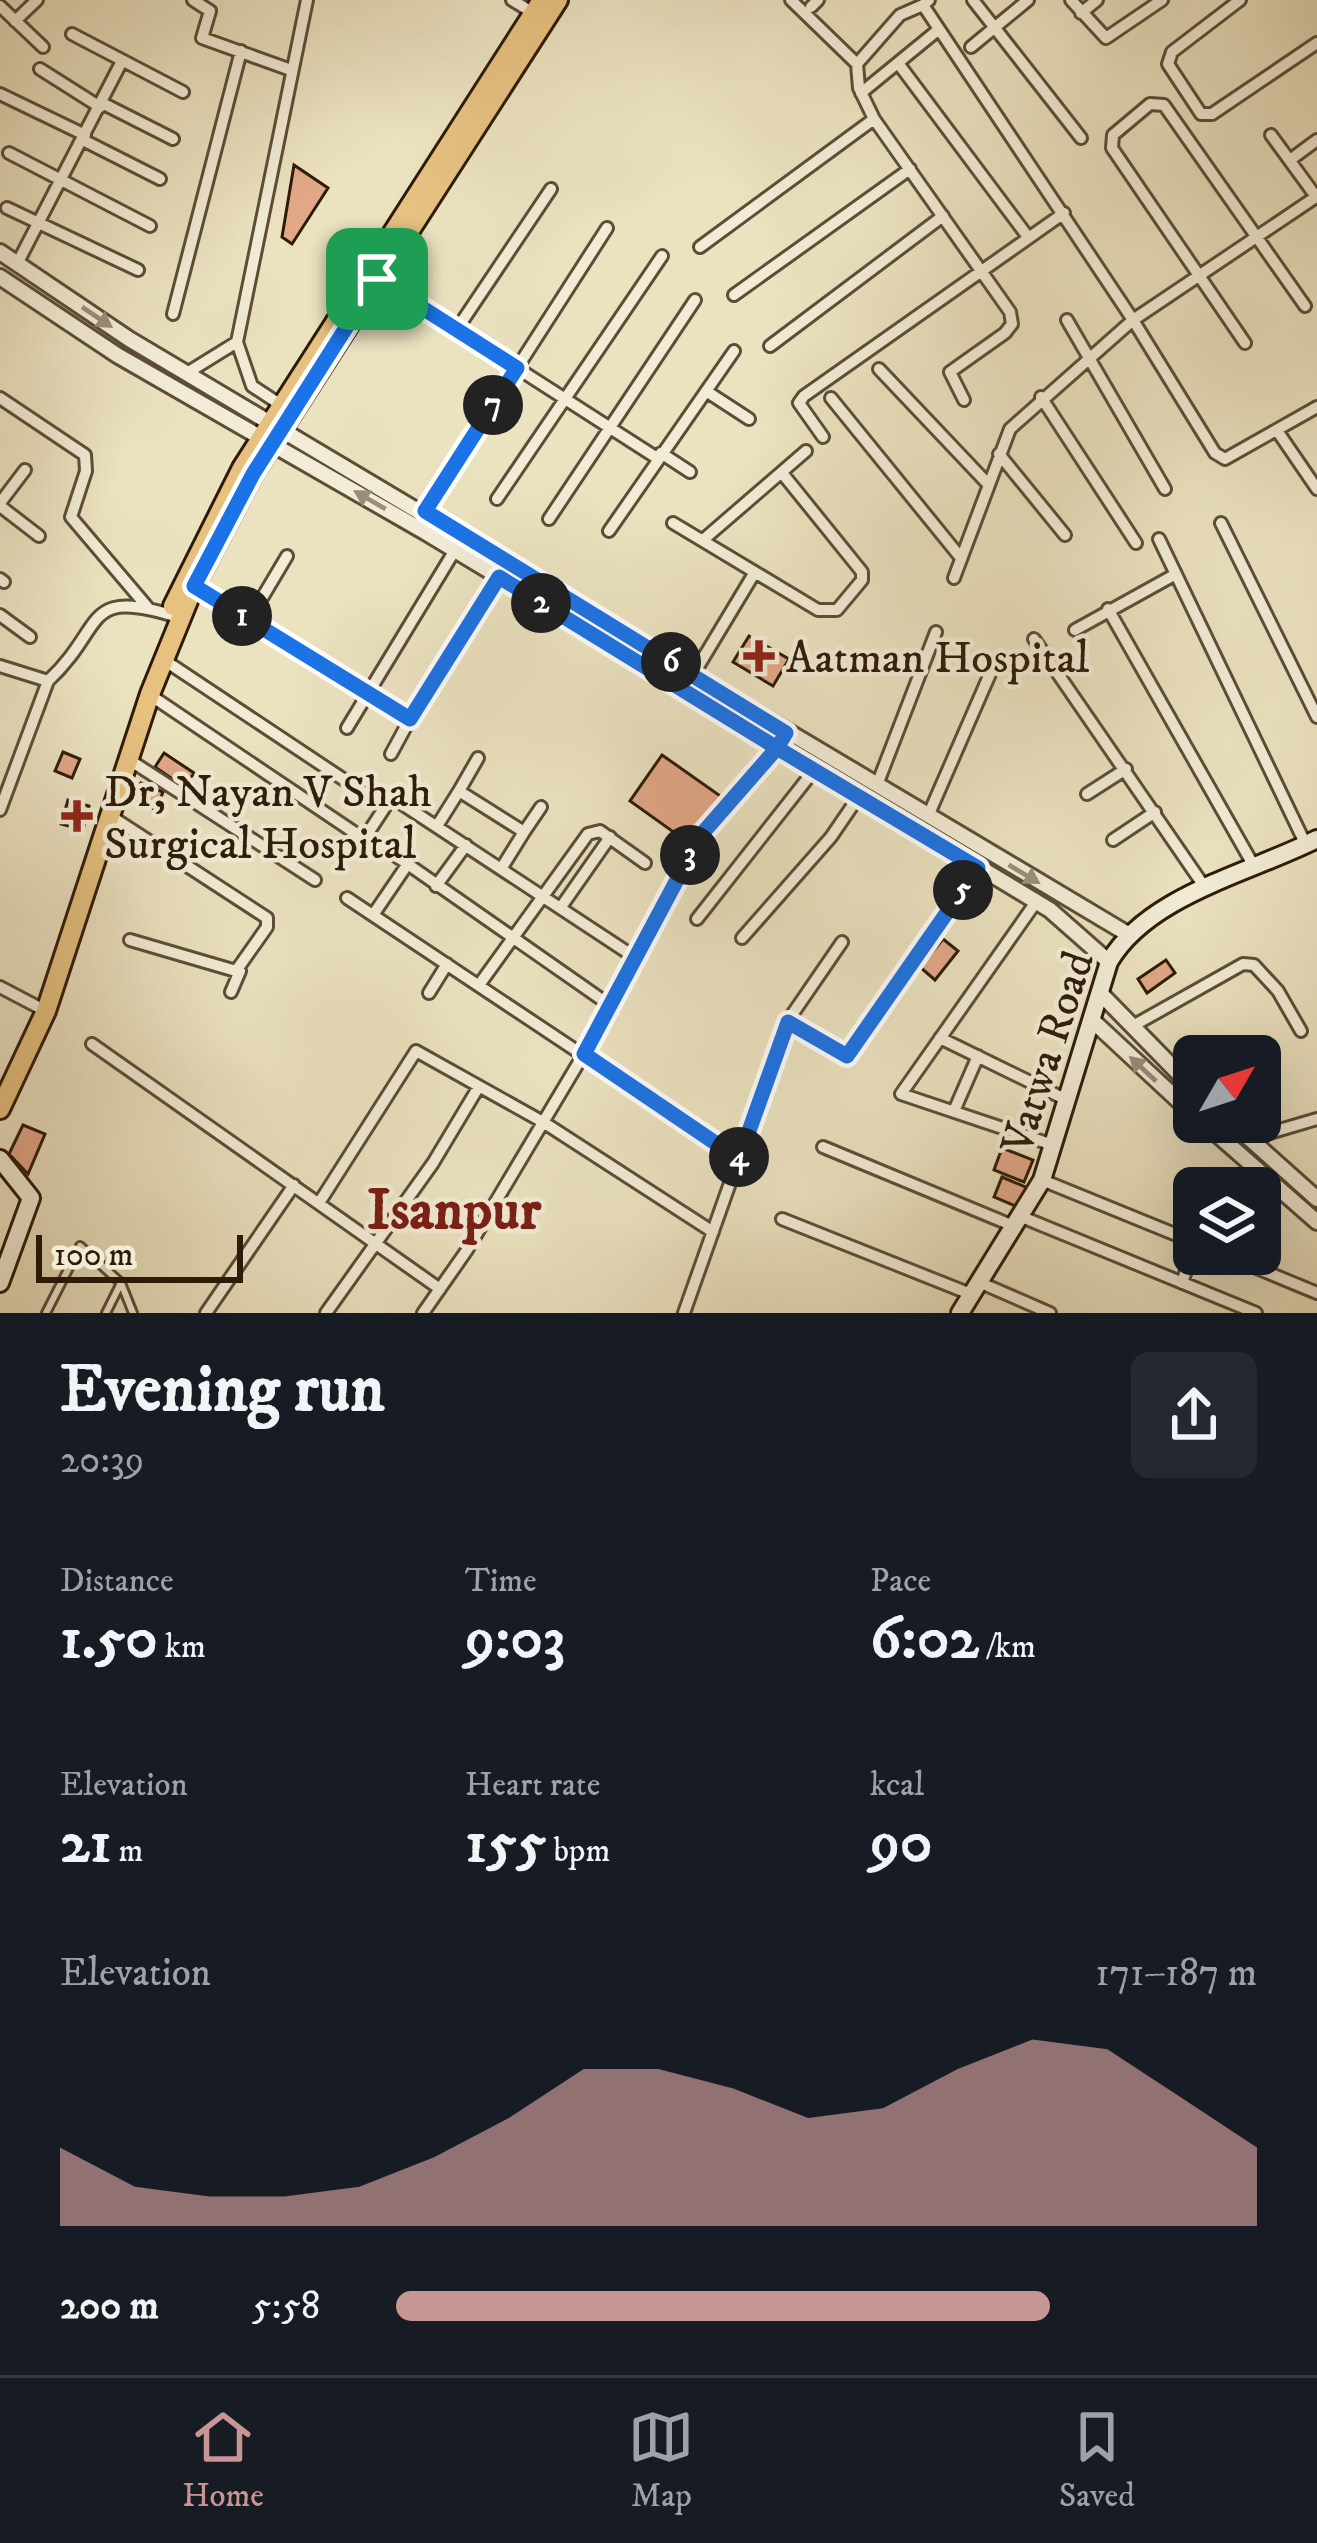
<!DOCTYPE html>
<html lang="en">
<head>
<meta charset="utf-8">
<style>
	:root { --surface:#171b24; --page:#242831; --text:#f1f3f6; --muted:#9ea1a6; --line:#363941; --accent:#c59692 }
	body { margin:0; font-family:"IM FELL DW Pica",serif; background:var(--page); color:var(--text); height:100vh; display:flex; flex-direction:column; font-size:45px; white-space:nowrap }
	* { box-sizing:border-box; margin:0 }
	p { font-size:39px; color:var(--muted) }
	.icon { flex:none; width:66px; height:66px; fill:none; stroke:currentColor; stroke-width:2; stroke-linecap:round; stroke-linejoin:round }
	.map { position:relative; height:1313px; overflow:hidden }
	.side { display:flex; flex-direction:column; background:var(--surface); flex:1 }
	.side>* { flex:none }
	.needle { width:78px; rotate:51deg }
	.fabs { position:absolute; left:1173px; top:1035px; display:grid; gap:24px }
	.fabs a { display:grid; place-items:center; width:108px; height:108px; border-radius:18px; background:var(--surface); box-shadow:0 12px 48px #0002; font-size:60px }
	.scale { position:absolute; left:36px; bottom:30px; width:207px; box-sizing:border-box; padding-left:12px; border:6px solid #2d1b09; border-top:0; font-size:33px; line-height:42px; white-space:nowrap; color:#2d1b09; -webkit-text-stroke:9px #f2ecd6; paint-order:stroke }
	.pin { position:absolute; display:grid; place-items:center; width:102px; height:102px; color:#fff; margin:-51px; border-radius:24px; box-shadow:0 6px 18px #0006 }
	.km { position:absolute; width:60px; height:60px; margin:-30px; border-radius:50%; background:#222; color:#fff; font-size:33px; line-height:60px; text-align:center }
	.round { display:grid; place-items:center; flex:none; width:126px; height:126px; border-radius:18px; background:var(--page) }
	.overview { display:flex; align-items:center; justify-content:space-between; height:204px; padding:0 60px }
	h1 { font-size:66px; font-weight:700; line-height:90px }
	.metrics { display:grid; grid-template-columns:repeat(3,1fr); gap:18px; height:204px; padding:12px 60px }
	.metrics div { display:grid; align-content:center }
	.metrics b { font-size:60px; font-weight:700 }
	.metrics small { font-size:33px; font-weight:400 }
	.metrics p { font-size:33px }
	.chart { height:336px; padding:24px 60px }
	.chart p { display:flex; justify-content:space-between }
	.chart svg { width:100%; height:216px; margin-top:12px; fill:var(--accent); opacity:.7 }
	ul { padding:0 60px; list-style:none; font-size:39px }
	li { display:grid; grid-template-columns:192px 144px 1fr; align-items:center; height:90px }
	li i { height:30px; border-radius:15px; background:var(--accent) }
	.dock { display:flex; justify-content:space-around; align-items:center; height:168px; border-top:3px solid var(--line); background:var(--surface); font-size:33px; color:var(--muted) }
	.dock a { display:grid; justify-items:center; gap:6px }
	.dock .on { color:var(--accent) }
	.map>svg:first-child { display:block }
	.building { fill:#e2a888; stroke:#2d1b09; stroke-width:3 }
	.lines { fill:none; stroke-linecap:round; stroke-linejoin:round }
	.service-casing { stroke:#5c4d37; stroke-width:12 }
	.minor-casing { stroke:#5c4d37; stroke-width:16 }
	.tertiary-casing { stroke:#5c4d37; stroke-width:20 }
	.secondary-casing { stroke:#2d1b09; stroke-width:22 }
	.primary-casing { stroke:#2d1b09; stroke-width:24 }
	.service { stroke:#f2ecd6; stroke-width:6 }
	.minor { stroke:#f2ecd6; stroke-width:10 }
	.tertiary { stroke:#f2ecd6; stroke-width:14 }
	.secondary { stroke:#f2ecd6; stroke-width:16 }
	.primary { stroke:#e6c180; stroke-width:18 }
	.oneway { fill:#998e7a }
	.route-casing { stroke:#fff; stroke-width:24 }
	.route { stroke:#1a73e8; stroke-width:15 }
	.poi-dot { fill:#8f2418; stroke:#f2ecd6; stroke-width:4.5 }
	.labels { text-anchor:middle; stroke-width:9; stroke-linejoin:round; paint-order:stroke }
	.poi-label { font-size:45px; fill:#2d1b09; stroke:#f2ecd6; text-anchor:start }
	.street-label { font-size:45px; fill:#2d1b09; stroke:#f2ecd6 }
	.district-label { font-size:57px; font-weight:bold; fill:#7a1f14; stroke:#f2ecd6 }
</style>
</head>
<body>
<div class="map">
<svg width="1317" height="1313" viewBox="0 0 1317 1313">
	<rect width="100%" height="100%" fill="#ebe2c0"/>
	<filter id="stains"><feTurbulence type="fractalNoise" baseFrequency=".00167" numOctaves="4"/><feColorMatrix values="0 0 0 0 .2 0 0 0 0 .09 0 0 0 0 .02 0 0 0 .5 -.17"/></filter>
	<radialGradient id="worn" r=".72"><stop offset=".6" stop-color="#630" stop-opacity="0"/><stop offset="1" stop-color="#630" stop-opacity=".3"/></radialGradient>
	<path class="building" d="M294,165l34,23 -36,56 -10,-7z
		M749,636l40,23 -16,27 -40,-24z
		M63,752l17,7 -8,19 -17,-7z
		M164,753l30,20 -10,14 -29,-20z
		M662,755l64,45 -33,46 -63,-45z
		M141,783l22,9 -7,18 -23,-10z
		M68,800l21,6 -6,24 -22,-6z
		M943,939l15,12 -23,29 -15,-13z
		M1166,960l9,13 -28,20 -9,-14z
		M23,1125l22,9 -17,40 -19,-20z
		M1002,1148l31,12 -9,22 -30,-12z
		M1002,1177l26,11 -8,20 -26,-11z"/>
	<g class="lines">
		<g class="service-casing">
			<path id="service" d="M46,1313l34,-67 41,37 12,30
				M106,1313l15,-30"/>
		</g>
		<g class="minor-casing">
			<path id="minor" d="M193,0l17,11 -8,27 89,32
				M512,0l23,14
				M791,0l66,64
				M929,0l-6,5 210,315 183,-123
				M973,0l108,138
				M1071,0l35,38 56,-38
				M1240,0l-68,52 -4,12 33,50h11l105,-71
				M923,5l-23,10 -43,49 2,24 15,31 136,193 2,12 -7,9 -55,39 14,28
				M0,6l43,41
				M811,7l7,-7
				M1081,13l16,-13
				M15,21l22,-21
				M72,34l111,58
				M971,47l57,-47
				M898,63l130,174
				M40,69l60,38
				M861,93l77,-63
				M0,94l85,41
				M102,103l71,36
				M1271,135l46,63
				M83,140l77,39
				M9,153l141,73
				M1290,160l27,-20
				M7,208l131,62
				M700,247l174,-128
				M17,264l105,-203
				M377,278l280,180
				M734,295l176,-126
				M173,314l68,-263
				M1067,320l98,169
				M457,329l94,-140
				M237,342l15,44 29,19
				M1245,343l-133,-195 1,-13 37,-31 14,1 141,201
				M770,346l173,-130
				M879,369l107,113
				M187,373l50,-31 70,-342
				M706,391l43,28
				M1041,397l95,146
				M0,398l85,57 1,16 -15,46 78,92
				M831,398l130,160
				M1278,432l39,57
				M823,437l-24,-34 5,-7 260,-183
				M661,453l29,19
				M999,454l66,81
				M497,499l165,-243
				M0,503l25,-33
				M0,506l39,30
				M425,511l182,-283
				M549,519l146,-219
				M673,523l145,87h19l25,-30v-8l-80,-99
				M1221,523l96,194
				M609,531l125,-180
				M1159,539l147,306
				M703,540l103,-89
				M954,578l56,-149 123,-109 82,133 10,6 92,-52
				M0,579l4,3
				M194,586l216,133 88,-142
				M1108,609l147,259
				M0,615l30,22
				M249,620l38,-64
				M1075,630l101,-56
				M1034,639l172,250
				M0,666l48,15c60,-56 32,-95 133,-63
				M693,675l62,-103
				M150,695l208,140 10,-2 17,-26 -221,-147
				M347,728l108,-178
				M391,754l19,-35
				M131,761l184,119
				M877,785l59,-153
				M459,791l19,-33
				M1087,794l39,-25
				M399,802l237,156
				M0,810l48,-129
				M928,816l65,-149
				M112,817l155,101v9l-31,44 -106,-31
				M437,826l22,-35 65,41 -23,37
				M524,832l17,-25
				M1113,840l42,-28
				M376,842l235,164
				M436,886l30,-41
				M347,898l392,261
				M1036,902l-135,192 152,51
				M561,907l49,-70
				M373,915l34,-50
				M697,919l118,-150
				M742,938l89,-101 28,-41
				M479,985l109,-151 12,-3 45,32
				M0,987l40,21
				M231,992l9,-21
				M429,993l18,-29
				M787,1022l60,34 131,-188
				M1131,1027l112,-63 11,1 24,26 23,40
				M940,1038l127,62
				M92,1044l348,245
				M954,1111l24,-55
				M1249,1139l68,-20
				M823,1147l193,80
				M1042,1180l152,62
				M319,1203l97,-152 127,71 170,110
				M1022,1217l234,96
				M782,1219l191,76
				M1223,1254l94,39
				M981,1283l69,30
				M1182,1283l12,-37
				M206,1313l88,-128
				M326,1313l107,-150 45,-75
				M423,1313l44,-63 140,-235 94,-180 79,-92
				M684,1313l103,-291 55,-80"/>
		</g>
		<g class="tertiary-casing">
			<path id="tertiary" d="M0,252l129,87 997,594
				M0,277l117,78 308,177 625,378 59,52
				M1102,995l92,94
				M1094,1022l100,93
				M1203,1122l114,100
				M1231,1122l86,77"/>
		</g>
		<g class="secondary-casing">
			<path id="secondary" d="M0,1159l31,39 -31,85
				M960,1313l82,-133 67,-218c39,-67 141,-89 208,-123"/>
		</g>
		<g class="primary-casing">
			<path id="primary" d="M173,606l69,-138 300,-468
				M0,1109l46,-98 104,-317 44,-108 59,-112 305,-474"/>
		</g>
		<use href="#service" class="service"/>
		<use href="#minor" class="minor"/>
		<use href="#tertiary" class="tertiary"/>
		<use href="#secondary" class="secondary"/>
		<use href="#primary" class="primary"/>
	</g>
	<defs><path id="oneway-solid" d="M-6-.8H1V-3.2L6.5 0L1 3.2V.8H-6Z" transform="scale(3)"/></defs>
	<g class="oneway">
		<use href="#oneway-solid" transform="translate(97 317) rotate(34)"/>
		<use href="#oneway-solid" transform="translate(370 500) rotate(-150)"/>
		<use href="#oneway-solid" transform="translate(1024 874) rotate(31)"/>
		<use href="#oneway-solid" transform="translate(1143 1069) rotate(-137)"/>
	</g>
	<g class="lines">
		<g class="route-casing">
			<path id="route" d="M377,279l-124,195 -59,112 216,133 89,-142 278,171 -76,87 -117,219 155,105 49,-137 59,34 131,-188 -201,-120 9,-15 -361,-222 92,-143 -140,-89"/>
		</g>
		<use href="#route" class="route"/>
	</g>
	<g class="poi-dot">
		<path d="M753 638h12v12h12v12h-12v12h-12v-12h-12v-12h12z"/>
		<path d="M71 798h12v12h12v12h-12v12h-12v-12h-12v-12h12z"/>
	</g>
	<g class="labels">
		<g class="poi-label">
			<text x="786" y="672">Aatman Hospital</text>
			<text x="104" y="806">Dr, Nayan V Shah<tspan x="104" dy="52">Surgical Hospital</tspan></text>
		</g>
		<g class="street-label">
			<text transform="translate(1046 1052) rotate(-72)" y="16">Vatwa Road</text>
		</g>
		<g class="district-label">
			<text x="454" y="1228">Isanpur</text>
		</g>
	</g>
	<rect width="100%" height="100%" filter="url(#stains)"/>
	<rect width="100%" height="100%" fill="url(#worn)"/>
</svg>
<div class="fabs">
<a><svg class="needle" viewBox="-14 -14 28 28"><path d="M0-13l5 13h-10z" fill="#e53935"/><path d="M0 13l5-13h-10z" fill="#9ea1a6"/></svg></a>
<a><svg class="icon" aria-label="layers" viewBox="0 0 24 24"><path d="M12 4l9 5-9 5-9-5zM3 14l9 5 9-5"/></svg></a>
</div>
<div class="scale">100 m</div>
<div class="pin" style="left:377px;top:279px;background:#1e9e55"><svg class="icon" aria-label="arrive" viewBox="0 0 24 24"><path d="M6 21V4h12l-3 4 3 4H6"/></svg></div>
<b class="km" style="left:242px;top:616px">1</b>
<b class="km" style="left:541px;top:603px">2</b>
<b class="km" style="left:690px;top:855px">3</b>
<b class="km" style="left:739px;top:1157px">4</b>
<b class="km" style="left:963px;top:890px">5</b>
<b class="km" style="left:671px;top:662px">6</b>
<b class="km" style="left:493px;top:405px">7</b>
</div>
<section class="side">
<div class="overview"><div><h1>Evening run</h1><p>20:39</p></div><a class="round"><svg class="icon" aria-label="share" viewBox="0 0 24 24"><path d="M12 15V3M7 8l5-5 5 5M5 13v7h14v-7"/></svg></a></div>
<div class="metrics">
<div><p>Distance</p><b>1.50<small> km</small></b></div>
<div><p>Time</p><b>9:03</b></div>
<div><p>Pace</p><b>6:02<small> /km</small></b></div>
</div>
<div class="metrics">
<div><p>Elevation</p><b>21<small> m</small></b></div>
<div><p>Heart rate</p><b>155<small> bpm</small></b></div>
<div><p>kcal</p><b>90</b></div>
</div>
<div class="chart"><p><span>Elevation</span>171–187 m</p>
<svg viewBox="0 0 160 44" preserveAspectRatio="none"><path d="M0 44V28L10 36L20 38L30 38L40 36L50 30L60 22L70 12L80 12L90 16L100 22L110 20L120 12L130 6L140 8L150 18L160 28V44z"/></svg>
</div>
<ul>
<li><b>200 m</b>5:58<i style="width:76%"></i></li>
</ul>
</section>
<nav class="dock">
<a class="on"><svg class="icon" aria-label="home" viewBox="0 0 24 24"><path d="M3 11l9-7 9 7M6 9v11h12V9"/></svg>Home</a>
<a><svg class="icon" aria-label="map" viewBox="0 0 24 24"><path d="M3 6l6-2 6 2 6-2v14l-6 2-6-2-6 2zM9 4v14M15 6v14"/></svg>Map</a>
<a><svg class="icon" aria-label="saved" viewBox="0 0 24 24"><path d="M7 4h10v16l-5-4-5 4z"/></svg>Saved</a>
</nav>
</body>
</html>
